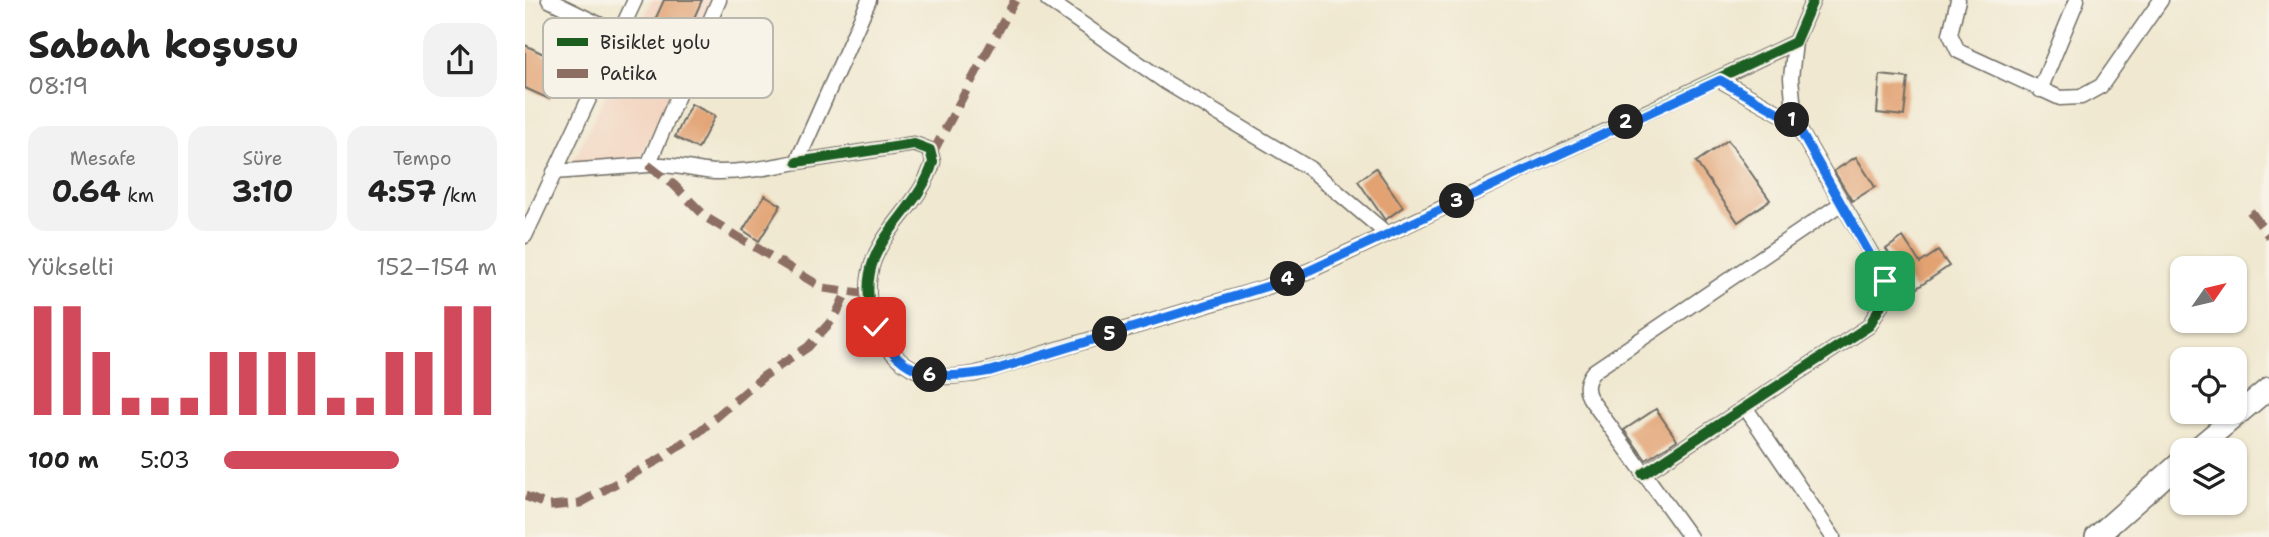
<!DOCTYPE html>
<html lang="tr">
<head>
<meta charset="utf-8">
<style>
	:root { --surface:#fff; --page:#f2f2f2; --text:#222; --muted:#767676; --accent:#d1495b }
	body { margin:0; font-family:"Shantell Sans",sans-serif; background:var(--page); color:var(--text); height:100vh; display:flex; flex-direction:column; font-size:26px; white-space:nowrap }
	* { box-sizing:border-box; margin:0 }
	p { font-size:23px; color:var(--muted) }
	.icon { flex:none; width:38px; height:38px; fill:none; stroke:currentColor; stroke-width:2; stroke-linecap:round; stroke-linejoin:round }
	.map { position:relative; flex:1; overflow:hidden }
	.side { display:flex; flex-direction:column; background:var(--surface); width:525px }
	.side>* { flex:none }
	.needle { width:46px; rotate:56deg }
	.tools { position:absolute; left:1645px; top:256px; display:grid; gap:14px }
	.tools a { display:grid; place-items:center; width:77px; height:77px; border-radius:14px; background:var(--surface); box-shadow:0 2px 5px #0004; font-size:35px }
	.pin { position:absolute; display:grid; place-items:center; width:60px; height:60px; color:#fff; margin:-30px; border-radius:14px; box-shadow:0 4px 10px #0006 }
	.km { position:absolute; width:35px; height:35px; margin:-18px; border-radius:50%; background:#222; color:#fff; font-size:19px; line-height:35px; text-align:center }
	.round { display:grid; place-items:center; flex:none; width:74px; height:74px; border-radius:21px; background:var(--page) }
	.headline { display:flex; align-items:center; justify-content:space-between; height:119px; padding:0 28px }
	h1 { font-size:38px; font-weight:700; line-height:52px }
	.figures { display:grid; grid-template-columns:repeat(3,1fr); gap:10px; height:119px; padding:7px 28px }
	.figures div { display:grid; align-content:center; border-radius:18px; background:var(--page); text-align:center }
	.figures b { font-size:30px; font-weight:700 }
	.figures small { font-size:19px; font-weight:400 }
	.figures p { font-size:19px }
	.chart { height:196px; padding:14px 28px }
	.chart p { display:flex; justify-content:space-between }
	.chart svg { width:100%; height:126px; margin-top:7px; stroke:var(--accent); stroke-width:6 }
	ul { padding:0 28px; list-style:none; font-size:23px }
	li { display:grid; grid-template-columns:112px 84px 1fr; align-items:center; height:52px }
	li i { height:18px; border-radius:9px; background:var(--accent) }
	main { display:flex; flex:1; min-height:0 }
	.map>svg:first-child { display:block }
	.built { fill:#f3d4bf }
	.building { fill:#e2a272 }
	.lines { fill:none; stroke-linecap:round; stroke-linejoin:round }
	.street-casing { stroke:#706d65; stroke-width:17 }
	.secondary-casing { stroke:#706d65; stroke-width:24 }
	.street { stroke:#fff; stroke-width:14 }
	.secondary { stroke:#fff; stroke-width:21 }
	.quiet { stroke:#8d6e63; stroke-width:9; stroke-dasharray:18 9; stroke-linecap:butt }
	.cycleway-casing { stroke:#f7f3e8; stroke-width:15 }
	.cycleway { stroke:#1b5e20; stroke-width:10 }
	.route-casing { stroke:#fff; stroke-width:14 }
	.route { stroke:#1a73e8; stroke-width:9 }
	.key { fill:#f7f3e8; stroke:#bab7af; stroke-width:2 }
	.key-label { font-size:19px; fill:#2b2b2b }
</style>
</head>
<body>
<main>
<section class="side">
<div class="headline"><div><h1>Sabah koşusu</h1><p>08:19</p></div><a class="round"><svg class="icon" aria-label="share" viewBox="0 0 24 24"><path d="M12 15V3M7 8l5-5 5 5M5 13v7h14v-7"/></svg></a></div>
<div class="figures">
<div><p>Mesafe</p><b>0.64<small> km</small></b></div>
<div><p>Süre</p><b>3:10</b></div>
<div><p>Tempo</p><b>4:57<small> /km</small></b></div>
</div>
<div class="chart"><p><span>Yükselti</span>152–154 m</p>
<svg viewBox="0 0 160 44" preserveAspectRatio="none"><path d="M5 44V6M15 44V6M25 44V22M35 44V38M45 44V38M55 44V38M65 44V22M75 44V22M85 44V22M95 44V22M105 44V38M115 44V38M125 44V22M135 44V22M145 44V6M155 44V6"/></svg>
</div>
<ul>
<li><b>100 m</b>5:03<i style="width:64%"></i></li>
</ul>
</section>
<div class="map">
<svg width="1744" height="537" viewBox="0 0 1744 537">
	<rect width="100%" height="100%" fill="#f7f3e8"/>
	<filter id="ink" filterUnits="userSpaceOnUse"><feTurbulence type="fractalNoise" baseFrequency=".0143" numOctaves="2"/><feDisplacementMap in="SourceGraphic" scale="14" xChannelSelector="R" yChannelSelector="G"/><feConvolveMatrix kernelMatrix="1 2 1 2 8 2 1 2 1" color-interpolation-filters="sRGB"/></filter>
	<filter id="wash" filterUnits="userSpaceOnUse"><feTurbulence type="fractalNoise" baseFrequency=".00686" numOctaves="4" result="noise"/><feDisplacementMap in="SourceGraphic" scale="28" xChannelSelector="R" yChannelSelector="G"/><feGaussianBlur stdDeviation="1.57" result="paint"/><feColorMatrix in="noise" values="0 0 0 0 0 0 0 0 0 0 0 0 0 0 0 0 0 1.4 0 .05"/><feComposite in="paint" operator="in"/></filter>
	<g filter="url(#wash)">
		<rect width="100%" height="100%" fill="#f0e8d0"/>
		<path class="built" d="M127,0h61l-76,165 -49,12 -15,-4 -3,-5z"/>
		<g id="blocks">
			<path class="building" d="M139,0h38l-16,36 -32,-14z
				M0,45l41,20 -17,34 -24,-11z
				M1355,75l28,3 -4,38 -27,-3z
				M166,104l24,12 -17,33 -23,-12z
				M1203,140l42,60 -32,22 -42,-60z
				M1331,157l19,30 -23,14 -18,-30z
				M851,168l27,39 -18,13 -27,-39z
				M240,195l16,10 -22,36 -16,-11z
				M1378,237l17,26 18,-12 11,15 -35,24 -28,-41z
				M1131,409l21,31 -31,20 -22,-30z"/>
		</g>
	</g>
	<g filter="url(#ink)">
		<use href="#blocks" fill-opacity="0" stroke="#706d65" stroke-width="2"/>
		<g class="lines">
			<g class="street-casing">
				<path id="street" d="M24,0l70,34
					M523,0l119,83 142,85 77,65
					M1433,0l-8,34 8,17 102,47 21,-1 20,-11 60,-86
					M1515,90l37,-90
					M1270,122l-4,-44 4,-36
					M272,162l117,-18 16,6 3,12c-10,37 -45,62 -59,97 -17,43 6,102 53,115 16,5 32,2 48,0l289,-86 47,-18 484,-228 18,-42
					M123,165c23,-2 44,5 66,7 29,1 56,-5 83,-10l72,-162
					M29,172l94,-7 71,-165
					M0,236l110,-236
					M1220,407l88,130
					M1118,474l226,-148 15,-26 -2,-28 -87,-150 -75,-42
					M1165,537l-99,-137c-7,-10 -5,-20 3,-29l248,-168"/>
			</g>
			<g class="secondary-casing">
				<path id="secondary" d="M1670,450l74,-62
					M1571,537l86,-76"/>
			</g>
			<use href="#street" class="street"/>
			<use href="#secondary" class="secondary"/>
			<path class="quiet" d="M407,154l83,-154
				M123,165l26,20 33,33 116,70 46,6
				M1725,211l19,25
				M0,496l25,10 30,-3 82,-45 38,-27 64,-55 44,-29 27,-30 12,-26"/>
			<g class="cycleway-casing">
				<path id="cycleway" d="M272,162l117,-18 16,6 3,12c-10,37 -45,62 -59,97 -17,43 6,102 53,115 16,5 32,2 48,0l289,-86 47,-18 484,-228 18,-42
					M1118,474l226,-148 15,-26 -2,-28 -87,-150 -75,-42"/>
			</g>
			<use href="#cycleway" class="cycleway"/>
		</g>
	</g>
	<g class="lines" filter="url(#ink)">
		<g class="route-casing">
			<path id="route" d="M351,327c26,53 63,53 115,44l300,-92 429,-199 75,42 90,159"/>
		</g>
		<use href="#route" class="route"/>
	</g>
	<rect x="18" y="18" width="230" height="80" rx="10" class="key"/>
	<rect x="32" y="38" width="31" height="8" fill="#1b5e20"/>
	<rect x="32" y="69" width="31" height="9" fill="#8d6e63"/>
	<g class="key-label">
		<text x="75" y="49">Bisiklet yolu</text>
		<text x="75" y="80">Patika</text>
	</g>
</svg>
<div class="tools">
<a><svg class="needle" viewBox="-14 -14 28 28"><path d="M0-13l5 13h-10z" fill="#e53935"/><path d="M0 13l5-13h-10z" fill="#767676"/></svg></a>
<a><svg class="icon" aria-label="locate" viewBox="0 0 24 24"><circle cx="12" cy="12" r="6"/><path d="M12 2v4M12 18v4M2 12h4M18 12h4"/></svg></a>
<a><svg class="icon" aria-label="layers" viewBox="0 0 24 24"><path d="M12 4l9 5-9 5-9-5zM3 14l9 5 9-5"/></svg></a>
</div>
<div class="pin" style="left:1360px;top:281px;background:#1e9e55"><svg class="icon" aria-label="arrive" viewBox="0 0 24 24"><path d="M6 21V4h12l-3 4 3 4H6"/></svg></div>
<div class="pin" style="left:351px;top:327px;background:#d93025"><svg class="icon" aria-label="check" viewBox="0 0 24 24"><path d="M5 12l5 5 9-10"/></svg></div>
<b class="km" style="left:1267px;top:120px">1</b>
<b class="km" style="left:1101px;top:122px">2</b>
<b class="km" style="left:932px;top:201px">3</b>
<b class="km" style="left:763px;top:279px">4</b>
<b class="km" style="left:585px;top:334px">5</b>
<b class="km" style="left:405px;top:375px">6</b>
</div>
</main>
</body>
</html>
